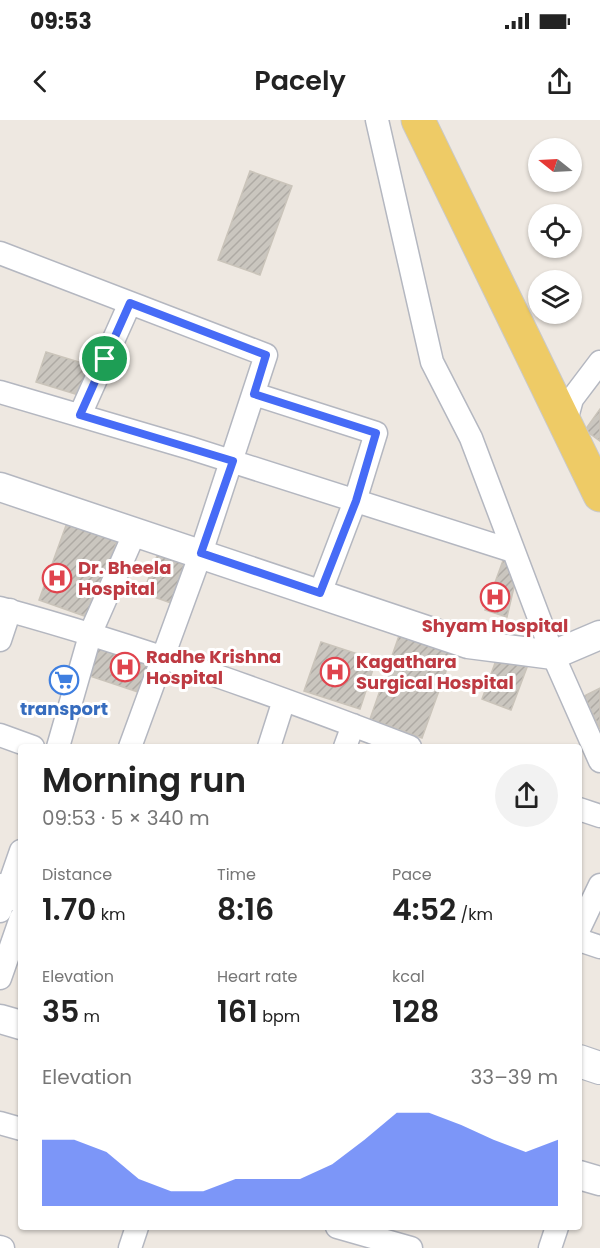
<!DOCTYPE html>
<html lang="en">
<head>
<meta charset="utf-8">
<style>
	:root { --surface:#fff; --page:#f2f2f2; --text:#222; --muted:#767676; --accent:#466bf6 }
	body { margin:0; font-family:Poppins,sans-serif; background:var(--page); color:var(--text); height:100vh; display:flex; flex-direction:column; font-size:22px; white-space:nowrap }
	* { box-sizing:border-box; margin:0 }
	p { font-size:20px; color:var(--muted) }
	.icon { flex:none; width:33px; height:33px; fill:none; stroke:currentColor; stroke-width:2; stroke-linecap:round; stroke-linejoin:round }
	.map { position:relative; flex:1; overflow:hidden }
	.panel { position:absolute; left:18px; top:624px; width:564px; height:486px; display:flex; flex-direction:column; background:var(--surface); border-radius:6px; box-shadow:0 2px 4px #0004 }
	.panel>* { flex:none }
	.needle { width:39px; rotate:288deg }
	.buttons { position:absolute; left:528px; top:18px; display:grid; gap:12px }
	.buttons a { display:grid; place-items:center; width:54px; height:54px; border-radius:50%; background:var(--surface); box-shadow:0 2px 4px #0004; font-size:30px }
	.pin { position:absolute; display:grid; place-items:center; width:51px; height:51px; color:#fff; margin:-26px; border:3px solid #fff; border-radius:50%; box-shadow:0 2px 6px #0007 }
	.round { display:grid; place-items:center; flex:none; width:63px; height:63px; border-radius:32px; background:var(--page) }
	.headline { display:flex; align-items:center; justify-content:space-between; height:102px; padding:0 24px }
	h1 { font-size:33px; font-weight:600; line-height:45px }
	.metrics { display:grid; grid-template-columns:repeat(3,1fr); gap:9px; height:102px; padding:6px 24px }
	.metrics div { display:grid; align-content:center }
	.metrics b { font-size:30px; font-weight:600 }
	.metrics small { font-size:16px; font-weight:400 }
	.metrics p { font-size:16px }
	.chart { height:168px; padding:12px 24px }
	.chart p { display:flex; justify-content:space-between }
	.chart svg { width:100%; height:108px; margin-top:6px; fill:var(--accent); opacity:.7 }
	.status { display:flex; justify-content:space-between; align-items:center; height:42px; padding:0 30px; background:var(--surface); direction:ltr }
	.status svg { height:16px; fill:currentColor }
	header { display:flex; justify-content:space-between; align-items:center; height:78px; padding:0 24px; background:var(--surface); font-size:27px; font-weight:600 }
	.map>svg:first-child { display:block }
	.building { fill:url(#building-hatch); stroke:#cac4ba; stroke-width:1.5 }
	.lines { fill:none; stroke-linecap:round; stroke-linejoin:round }
	.minor-casing { stroke:#b4b7c0; stroke-width:25 }
	.tertiary-casing { stroke:#b4b7c0; stroke-width:31 }
	.secondary-casing { stroke:#b4b7c0; stroke-width:34 }
	.primary-casing { stroke:#c9c9c9; stroke-width:35 }
	.minor { stroke:#fff; stroke-width:22 }
	.tertiary { stroke:#fff; stroke-width:28 }
	.secondary { stroke:#fff; stroke-width:32 }
	.primary { stroke:#eecb66; stroke-width:33 }
	.route-casing { stroke:#fff; stroke-width:12 }
	.route { stroke:#466bf6; stroke-width:8 }
	.labels { text-anchor:middle; stroke-width:6; stroke-linejoin:round; paint-order:stroke }
	.health-label { font-size:18px; font-weight:bold; fill:#be3a42; stroke:#fff; text-anchor:start }
	.shop-label { font-size:18px; font-weight:bold; fill:#366cbe; stroke:#fff }
</style>
</head>
<body>
<div class="status"><b>09:53</b><svg viewBox="0 0 49 12"><path d="M0 12V9h3v3zM5 12V6h3v6zM10 12V3h3v9zM15 12V0h3v12zM26 1h20v11H26zM47 4h2v5h-2z"/></svg></div>
<header><svg class="icon" aria-label="back" viewBox="0 0 24 24"><path d="M15 5l-7 7 7 7"/></svg>Pacely<svg class="icon" aria-label="share" viewBox="0 0 24 24"><path d="M12 15V3M7 8l5-5 5 5M5 13v7h14v-7"/></svg></header>
<div class="map">
<svg width="600" height="1128" viewBox="0 0 600 1128">
	<defs>
		<pattern id="building-hatch" width="6" height="6" patternUnits="userSpaceOnUse" patternTransform="scale(1.5)"><rect width="6" height="6" fill="#cac6bf"/><path d="M-1 1l2-2M0 6l6-6M5 7l2-2" fill="none" stroke="#aeaaa4"/></pattern>
	</defs>
	<rect width="100%" height="100%" fill="#eee8e1"/>
	<path class="building" d="M250,51l42,15 -32,89 -42,-15z
		M46,232l46,14 -10,30 -46,-14z
		M600,289v32l-15,-11z
		M68,400l50,18 -28,80 -51,-18z
		M160,428l27,9 -16,46 -28,-10z
		M505,435l10,28 -8,34 -22,-7z
		M401,510l53,19 -32,89 -52,-19z
		M98,519l55,18 -12,36 -54,-18z
		M321,522l55,18 -16,49 -56,-18z
		M499,532l30,10 -18,48 -29,-11z
		M600,568v41l-16,-33z"/>
	<g class="lines">
		<g class="minor-casing">
			<path id="minor" d="M377,0l55,242 39,76 82,217 47,106
				M0,133l266,102 -65,198 -71,194
				M0,272l190,56 323,103
				M254,274l122,39 -21,68 -35,92
				M80,295l50,-112
				M566,301l6,-22 28,-37
				M0,488c139,38 275,87 410,139
				M0,520l10,-30
				M0,615l33,12
				M58,627l33,-115 44,-100
				M269,627l15,-47
				M345,627l8,-22
				M579,689l21,7
				M0,791l21,-60
				M579,809l21,-44
				M579,820l21,7
				M0,858l21,-60
				M0,1003l21,6
				M337,1107l74,21
				M0,1127l3,1
				M130,1128l7,-21
				M550,1128l7,-21"/>
		</g>
		<g class="tertiary-casing">
			<path id="tertiary" d="M0,367l468,157 85,11 47,-20
				M0,899l21,6
				M579,1055l21,6"/>
		</g>
		<g class="secondary-casing">
			<path id="secondary" d="M0,770l21,6
				M579,941l21,7"/>
		</g>
		<g class="primary-casing">
			<path id="primary" d="M418,0l182,375"/>
		</g>
		<use href="#minor" class="minor"/>
		<use href="#tertiary" class="tertiary"/>
		<use href="#secondary" class="secondary"/>
		<use href="#primary" class="primary"/>
	</g>
	<g class="lines">
		<g class="route-casing">
			<path id="route" d="M130,183l136,52 -12,39 122,39 -20,68 -36,92 -119,-40 32,-92 -153,-46z"/>
		</g>
		<use href="#route" class="route"/>
	</g>
	<defs>
		<g id="hospital-ring" transform="scale(1.5)"><circle r="9.5" fill="#fff" stroke="#e0444e" stroke-width="1.5"/><path d="M-5-5h3v3.5h4V-5h3V5h-3V1.5h-4V5h-3Z" fill="#e0444e"/></g>
		<g id="supermarket-ring" transform="scale(1.5)"><circle r="9.5" fill="#fff" stroke="#3f7fe0" stroke-width="1.5"/><path d="M-6-5.5h2.5l.6 2H6L4.5 2H-2.5L-4.4-4H-6ZM-1.5 3.2a1.3 1.3 0 1 0 .1 0ZM3 3.2a1.3 1.3 0 1 0 .1 0Z" fill="#3f7fe0"/></g>
	</defs>
	<g fill-rule="evenodd">
		<use href="#hospital-ring" x="57" y="458"/>
		<use href="#hospital-ring" x="495" y="477"/>
		<use href="#hospital-ring" x="125" y="547"/>
		<use href="#hospital-ring" x="335" y="552"/>
		<use href="#supermarket-ring" x="64" y="560"/>
	</g>
	<g class="labels">
		<g class="health-label">
			<text x="78" y="454">Dr. Bheela<tspan x="78" dy="21">Hospital</tspan></text>
			<text x="495" y="512" text-anchor="middle">Shyam Hospital</text>
			<text x="146" y="543">Radhe Krishna<tspan x="146" dy="21">Hospital</tspan></text>
			<text x="356" y="548">Kagathara<tspan x="356" dy="21">Surgical Hospital</tspan></text>
		</g>
		<g class="shop-label">
			<text x="64" y="595">transport</text>
		</g>
	</g>
</svg>
<div class="buttons">
<a><svg class="needle" viewBox="-14 -14 28 28"><path d="M0-13l5 13h-10z" fill="#e53935"/><path d="M0 13l5-13h-10z" fill="#767676"/></svg></a>
<a><svg class="icon" aria-label="locate" viewBox="0 0 24 24"><circle cx="12" cy="12" r="6"/><path d="M12 2v4M12 18v4M2 12h4M18 12h4"/></svg></a>
<a><svg class="icon" aria-label="layers" viewBox="0 0 24 24"><path d="M12 4l9 5-9 5-9-5zM3 14l9 5 9-5"/></svg></a>
</div>
<div class="pin" style="left:105px;top:239px;background:#1e9e55"><svg class="icon" aria-label="arrive" viewBox="0 0 24 24"><path d="M6 21V4h12l-3 4 3 4H6"/></svg></div>
<section class="panel">
<div class="headline"><div><h1>Morning run</h1><p>09:53 · 5 × 340 m</p></div><a class="round"><svg class="icon" aria-label="share" viewBox="0 0 24 24"><path d="M12 15V3M7 8l5-5 5 5M5 13v7h14v-7"/></svg></a></div>
<div class="metrics">
<div><p>Distance</p><b>1.70<small> km</small></b></div>
<div><p>Time</p><b>8:16</b></div>
<div><p>Pace</p><b>4:52<small> /km</small></b></div>
</div>
<div class="metrics">
<div><p>Elevation</p><b>35<small> m</small></b></div>
<div><p>Heart rate</p><b>161<small> bpm</small></b></div>
<div><p>kcal</p><b>128</b></div>
</div>
<div class="chart"><p><span>Elevation</span>33–39 m</p>
<svg viewBox="0 0 160 44" preserveAspectRatio="none"><path d="M0 44V17L10 17L20 22L30 33L40 38L50 38L60 33L70 33L80 33L90 27L100 17L110 6L120 6L130 11L140 17L150 22L160 17V44z"/></svg>
</div>
</section>
</div>
</body>
</html>
